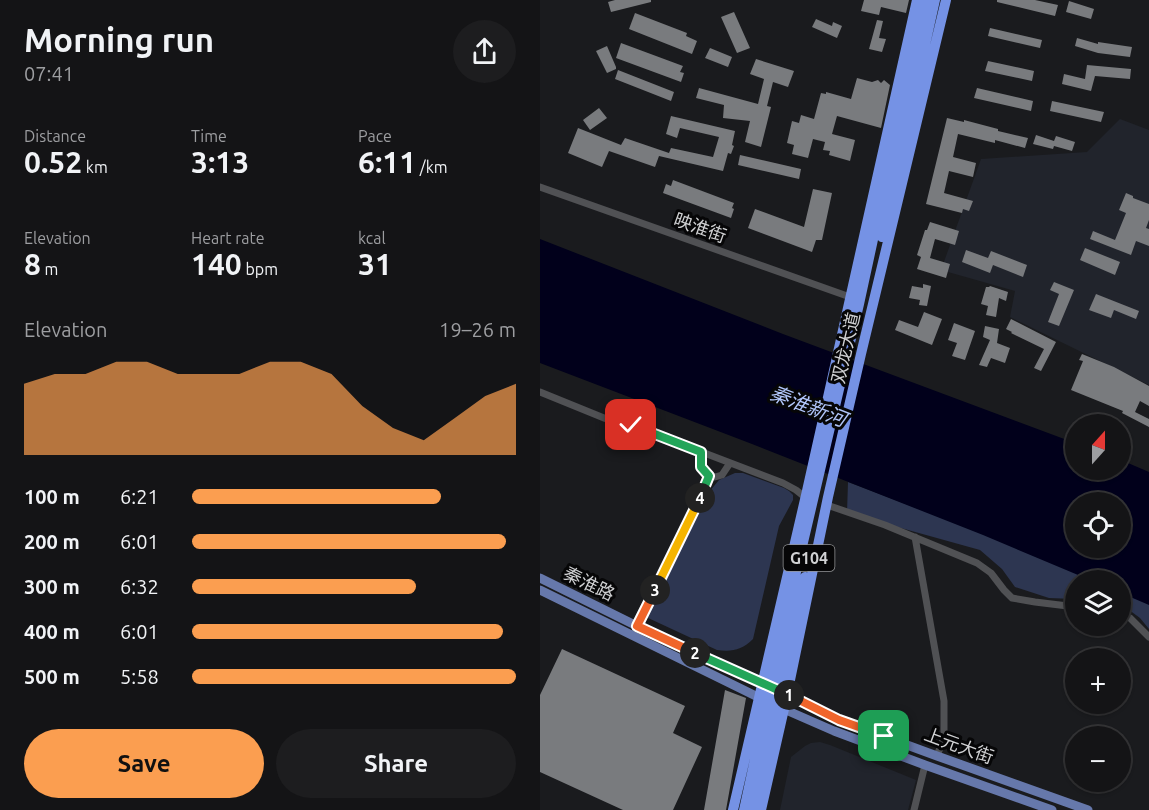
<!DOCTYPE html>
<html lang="en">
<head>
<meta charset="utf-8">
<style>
	:root { --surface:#141416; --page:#1d1d1f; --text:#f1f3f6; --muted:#9d9ea1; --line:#333335; --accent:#fb9e50 }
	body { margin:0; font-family:Ubuntu,"Noto Sans SC",sans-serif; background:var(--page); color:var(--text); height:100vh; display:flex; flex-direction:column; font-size:22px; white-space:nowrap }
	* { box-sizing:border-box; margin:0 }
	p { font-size:20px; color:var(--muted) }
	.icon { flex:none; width:33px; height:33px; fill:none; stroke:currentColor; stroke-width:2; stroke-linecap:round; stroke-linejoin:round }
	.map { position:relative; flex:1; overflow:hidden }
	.panel { display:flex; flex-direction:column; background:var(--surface); width:540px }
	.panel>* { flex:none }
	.needle { width:39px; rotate:21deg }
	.fabs { position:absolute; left:525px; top:414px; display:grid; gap:12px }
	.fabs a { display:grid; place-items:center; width:66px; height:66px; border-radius:50%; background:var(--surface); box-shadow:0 2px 4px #0004,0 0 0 2px var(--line); font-size:30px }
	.pin { position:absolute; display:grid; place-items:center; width:51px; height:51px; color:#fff; margin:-26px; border-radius:12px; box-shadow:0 3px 9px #0006 }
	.km { position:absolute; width:30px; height:30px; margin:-15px; border-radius:50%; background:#222; color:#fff; font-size:16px; line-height:30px; text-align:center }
	.round { display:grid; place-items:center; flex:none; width:63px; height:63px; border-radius:32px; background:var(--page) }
	.overview { display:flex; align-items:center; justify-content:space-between; height:102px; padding:0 24px }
	h1 { font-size:33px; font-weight:700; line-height:45px }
	.figures { display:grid; grid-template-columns:repeat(3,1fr); gap:9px; height:102px; padding:6px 24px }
	.figures div { display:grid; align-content:center }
	.figures b { font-size:30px; font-weight:700 }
	.figures small { font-size:16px; font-weight:400 }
	.figures p { font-size:16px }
	.chart { height:168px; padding:12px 24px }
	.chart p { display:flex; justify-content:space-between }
	.chart svg { width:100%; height:108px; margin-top:6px; fill:var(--accent); opacity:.7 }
	.button { display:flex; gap:12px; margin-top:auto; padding:12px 24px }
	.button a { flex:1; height:69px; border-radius:36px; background:var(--accent); color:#111; font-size:24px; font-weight:700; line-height:69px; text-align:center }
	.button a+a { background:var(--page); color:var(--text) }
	ul { padding:0 24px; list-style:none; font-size:20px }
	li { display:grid; grid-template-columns:96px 72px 1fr; align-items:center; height:45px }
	li i { height:15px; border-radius:8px; background:var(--accent) }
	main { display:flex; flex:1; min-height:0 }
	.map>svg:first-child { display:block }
	.built { fill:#21242c }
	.green { fill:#2d3651 }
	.water { fill:#01001b; fill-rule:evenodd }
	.building { fill:#797b7e }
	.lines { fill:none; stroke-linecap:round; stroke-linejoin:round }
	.minor { stroke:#505154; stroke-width:7 }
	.major { stroke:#6678ab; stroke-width:9 }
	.highway { stroke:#7592e5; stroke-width:10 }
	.split-1-casing { stroke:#fff; stroke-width:12 }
	.split-2-casing { stroke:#fff; stroke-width:12 }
	.split-3-casing { stroke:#fff; stroke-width:12 }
	.split-4-casing { stroke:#fff; stroke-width:12 }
	.split-5-casing { stroke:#fff; stroke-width:12 }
	.split-6-casing { stroke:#fff; stroke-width:12 }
	.split-1 { stroke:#f0652b; stroke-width:8 }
	.split-2 { stroke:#22a559; stroke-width:8 }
	.split-3 { stroke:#f0652b; stroke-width:8 }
	.split-4 { stroke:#f5b400; stroke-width:8 }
	.split-5 { stroke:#22a559; stroke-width:8 }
	.split-6 { stroke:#f5b400; stroke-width:8 }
	.labels { text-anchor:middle; stroke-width:6; stroke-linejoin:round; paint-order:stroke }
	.shield { fill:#060607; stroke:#939496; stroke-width:1.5 }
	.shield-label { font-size:16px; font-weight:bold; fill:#d0d1d3 }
	.street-label { font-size:18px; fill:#d0d1d3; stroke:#060607 }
	.water-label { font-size:20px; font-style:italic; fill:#b1c6fa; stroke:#060607 }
</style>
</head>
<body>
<main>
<section class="panel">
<div class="overview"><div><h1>Morning run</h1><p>07:41</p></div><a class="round"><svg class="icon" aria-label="share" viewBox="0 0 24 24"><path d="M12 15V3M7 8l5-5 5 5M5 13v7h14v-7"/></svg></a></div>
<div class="figures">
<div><p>Distance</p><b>0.52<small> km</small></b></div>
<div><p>Time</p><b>3:13</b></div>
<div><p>Pace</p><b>6:11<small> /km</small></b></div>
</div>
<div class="figures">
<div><p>Elevation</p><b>8<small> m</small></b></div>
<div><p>Heart rate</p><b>140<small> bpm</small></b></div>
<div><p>kcal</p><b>31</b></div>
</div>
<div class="chart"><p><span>Elevation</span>19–26 m</p>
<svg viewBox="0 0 160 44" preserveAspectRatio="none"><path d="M0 44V15L10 11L20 11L30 6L40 6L50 11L60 11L70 11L80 6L90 6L100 11L110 24L120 33L130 38L140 29L150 20L160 15V44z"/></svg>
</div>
<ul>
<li><b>100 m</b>6:21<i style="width:77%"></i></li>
<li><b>200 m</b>6:01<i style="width:97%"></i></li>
<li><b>300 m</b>6:32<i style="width:69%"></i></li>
<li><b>400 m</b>6:01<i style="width:96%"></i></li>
<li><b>500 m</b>5:58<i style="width:100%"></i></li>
</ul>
<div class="button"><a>Save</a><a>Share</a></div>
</section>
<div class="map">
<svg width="609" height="810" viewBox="0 0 609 810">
	<rect width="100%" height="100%" fill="#1a1b1e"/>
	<path class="built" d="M580,119l29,11v255l-139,-68 5,-26 -74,-21 40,-111 106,-7z
		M280,742l10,3 86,35 -8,30h-128l11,-53 14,-11 6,-3z"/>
	<path class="green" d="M195,473h8l41,15 5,3 4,4v5l-14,26 -26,113c-11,11 -21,13 -36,11l-71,-33 63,-125 10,-12z
		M308,482l258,98h-30l-1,19 -26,-1 -34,-11 -13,-18 -22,-19 -133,-37z
		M609,566v63l-9,-11 -19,-14 -1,-18z"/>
	<path class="water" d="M0,239l243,95 292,109 1,27h44l1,-10 28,12v133l-28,-12 -1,-13h-30l-107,-45 -231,-91 -212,-81zM536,502h44v46h-44z"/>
	<path class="building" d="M75,0h36v2l-40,10 -3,-10z
		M324,0h45l-3,13 -25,-6 -2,8 -18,-4z
		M457,0h38l23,5 -3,11 -58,-14z
		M529,1l25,8 -3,10 -25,-7z
		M194,12l16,36 -13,5 -16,-36z
		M95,13l52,20 -1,3 11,5 -5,13 -63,-25z
		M276,19l16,7 1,-4 9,4 -5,12 -25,-11z
		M337,20l6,1 -4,17 7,1 -4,13 -13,-3z
		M450,28l52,12 -2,8 -52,-12z
		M537,38l21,6v-2l34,5 -2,10 -32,-4 -23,-7z
		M81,43l62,23 -3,6 4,1 -3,9 -65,-24z
		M67,46l9,21v2l-9,4 -11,-22z
		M170,48l22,9 -4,10 -23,-9z
		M216,59l38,12 -6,16 -15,-5 -6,24 4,1 -10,40 -16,-5 5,-21 -27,-3 1,-13 -28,-7 3,-10 59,16 6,-25 -14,-5z
		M448,61l46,10 -2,10 -47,-10z
		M547,65l44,4 -1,10 -35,-3 -4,15 -29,-7 2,-10 21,5z
		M78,70l56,22 -3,9 -56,-22z
		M317,78l15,4 6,-2 3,3 3,-3 6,5 -9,43 -44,-12 -5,18 23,6 -5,21 -21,-6 1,-4 -7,-1 2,-8 -12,-3 -5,19 -16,-4 2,-9 -7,-2 5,-22 7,2 2,-8 13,4 7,-26 5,1v-2l25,7z
		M437,88l56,13 -2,10 -57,-13z
		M512,101l52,11 -3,10 -51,-11z
		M59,108l8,10 -17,12 -7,-10z
		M131,116l64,15 -3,14 2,1 -3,8 -3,-1 -5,18 -64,-15 -4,11 -46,-16 -7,16 -34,-14 10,-25 43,17 4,-7 44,15 2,-5 42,9 6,-20 -39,-9 -3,10 -11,-4z
		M407,118l17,4v-2l34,9v2l30,7 -3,10 -30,-8v3l-37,-9 -5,23 23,6 -3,14 -24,-6 -5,22 29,8 -4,10 -6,-2 -1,4 -36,-9z
		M496,135l18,6 2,-5 19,6 -3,9 -18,-5 -1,3 -20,-5z
		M200,155l61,14 -2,10 -61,-14z
		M133,180l61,23 -2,5 2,1 -3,9 -68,-25 3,-9 5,2z
		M273,189l19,4 -10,47h-6l-4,12 -64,-24 7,-19 49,18z
		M586,193l7,3v2l16,6v16l-3,8 3,1v17l-13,-5 -5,14 -41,-16 3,-8 22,9 11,-27 -7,-3z
		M390,222l29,9 -4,14 -20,-6 -5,19 20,6 -4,14 -29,-9 4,-12 -4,-2 8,-25h2z
		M545,248l35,14 -5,13 -35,-15z
		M426,250l22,8 3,-7 36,14 -4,12 -30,-12 -3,8 -28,-11z
		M514,282l20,8 -15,36 -11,-4 11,-28 -9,-4z
		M383,284l8,2 -4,20 -8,-1 1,-5 -11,-2 3,-12 11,2z
		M450,286l18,6 -2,9 -7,-3 -3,19 -10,-2 2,-9 -7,-2 5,-17h3z
		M556,294l43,17 -3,8 -22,-9 -3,8 -22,-8z
		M384,312l18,7 -10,26 -37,-15 4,-10 19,7z
		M471,319l45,23 -15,29 -7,-3 10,-19 -33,-16 1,-1 -6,-3z
		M414,323l21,8 -10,29 -13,-4 5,-13 -9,-3z
		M445,326l14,3 -2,14 13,5 -5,15 -14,-5 -4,9 -8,-2 11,-25 -7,-3z
		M542,354l32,13 35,19v20l-9,-5 -5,11 14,7v8l-27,-14 1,-2 -52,-21 12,-29 -4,-1z
		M22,649l123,57 -12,27 29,14 -29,63h-50l-83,-38v-77z
		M185,690l21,8 -20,112h-22z"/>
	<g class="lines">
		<path class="minor" d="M0,187l310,110
			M0,392l64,26 27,7 152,58 13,7 10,8
			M161,452c-2,10 -1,17 8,24l6,1 7,-2 8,-12
			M287,505l58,20 92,38 14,10 13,17 8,8 23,4 41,5
			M375,537l29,164v36l-7,19
			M580,614l10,4 19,19
			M93,636l70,-145 6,-15
			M374,810l11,-45"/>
		<path class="major" d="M0,578l97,48 132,60
			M0,590l224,110
			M241,692l58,28 98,36 151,54
			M239,707l55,24 91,34 127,45"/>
		<path class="highway" d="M342,237l53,-237
			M193,810l74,-319 110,-491
			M204,810l49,-225 66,-281 66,-304
			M213,810l52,-233
			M221,810l23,-101 44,-212 33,-143 85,-354"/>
	</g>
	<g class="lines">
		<g class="split-1-casing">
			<path id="split-1" d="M249,695l50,25 45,16"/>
		</g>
		<g class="split-2-casing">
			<path id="split-2" d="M155,653l94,42"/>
		</g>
		<g class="split-3-casing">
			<path id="split-3" d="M115,590l-18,36 58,27"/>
		</g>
		<g class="split-4-casing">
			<path id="split-4" d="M115,590l45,-92"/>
		</g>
		<g class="split-5-casing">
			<path id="split-5" d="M112,433l49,19v15l8,9 -9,22"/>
		</g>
		<g class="split-6-casing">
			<path id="split-6" d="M91,425l21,8"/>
		</g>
		<use href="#split-1" class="split-1"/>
		<use href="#split-2" class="split-2"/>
		<use href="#split-3" class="split-3"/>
		<use href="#split-4" class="split-4"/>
		<use href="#split-5" class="split-5"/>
		<use href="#split-6" class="split-6"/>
	</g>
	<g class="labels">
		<rect class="shield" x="243.5" y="545" width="51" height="26" rx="4.5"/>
		<g class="shield-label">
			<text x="269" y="564">G104</text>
		</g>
		<g class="street-label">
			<text transform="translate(160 228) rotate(20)" y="6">映淮街</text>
			<text transform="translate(306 348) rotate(-77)" y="6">双龙大道</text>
			<text transform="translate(49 584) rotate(26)" y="6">秦淮路</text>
			<text transform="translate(419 746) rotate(20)" y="6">上元大街</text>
		</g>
		<g class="water-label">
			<text transform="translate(268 406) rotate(21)" y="7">秦淮新河</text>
		</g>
	</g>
</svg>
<div class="fabs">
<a><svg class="needle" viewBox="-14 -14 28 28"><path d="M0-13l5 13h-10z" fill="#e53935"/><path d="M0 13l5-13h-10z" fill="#9d9ea1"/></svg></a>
<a><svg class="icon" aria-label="locate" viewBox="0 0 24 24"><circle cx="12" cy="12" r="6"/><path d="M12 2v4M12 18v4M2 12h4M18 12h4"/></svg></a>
<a><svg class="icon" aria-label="layers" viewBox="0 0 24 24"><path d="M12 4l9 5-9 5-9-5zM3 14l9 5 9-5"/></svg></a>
<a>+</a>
<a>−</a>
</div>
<div class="pin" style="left:344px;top:736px;background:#1e9e55"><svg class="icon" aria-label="arrive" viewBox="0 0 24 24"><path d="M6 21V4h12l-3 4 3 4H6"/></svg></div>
<div class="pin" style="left:91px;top:425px;background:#d93025"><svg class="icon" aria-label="check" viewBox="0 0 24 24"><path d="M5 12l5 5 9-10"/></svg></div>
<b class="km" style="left:249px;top:695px">1</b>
<b class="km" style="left:155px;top:653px">2</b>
<b class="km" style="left:115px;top:590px">3</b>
<b class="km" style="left:160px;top:498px">4</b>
</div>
</main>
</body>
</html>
